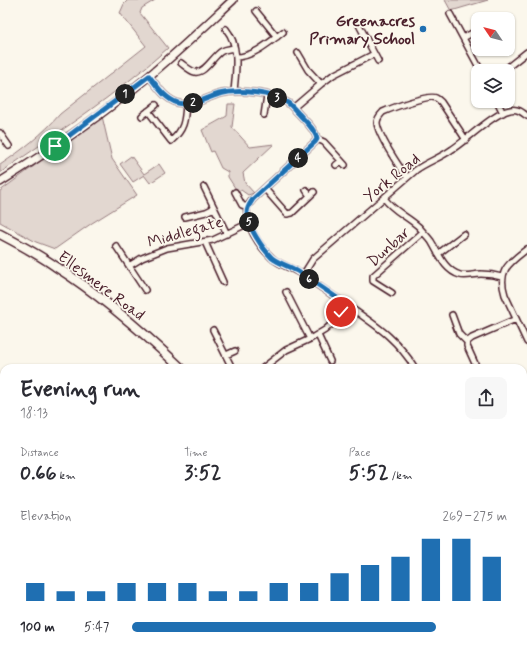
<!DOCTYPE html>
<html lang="en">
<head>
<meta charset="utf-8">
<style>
	:root { --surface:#fff; --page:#f7f7f7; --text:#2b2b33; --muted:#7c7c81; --accent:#1f6fb2 }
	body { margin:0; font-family:Mynerve,sans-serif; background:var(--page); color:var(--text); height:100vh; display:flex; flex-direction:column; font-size:15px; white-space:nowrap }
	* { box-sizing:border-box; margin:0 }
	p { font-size:13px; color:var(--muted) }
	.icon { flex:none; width:22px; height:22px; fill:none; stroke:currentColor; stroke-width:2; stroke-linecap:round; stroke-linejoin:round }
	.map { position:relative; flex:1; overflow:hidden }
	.details { position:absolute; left:0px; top:364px; width:527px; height:286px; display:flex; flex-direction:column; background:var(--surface); border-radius:12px 12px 0 0; box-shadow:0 1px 3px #0004 }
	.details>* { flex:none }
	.needle { width:26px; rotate:305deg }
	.buttons { position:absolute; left:471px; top:12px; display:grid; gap:8px }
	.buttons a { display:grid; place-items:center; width:44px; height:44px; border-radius:8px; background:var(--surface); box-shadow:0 1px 3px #0004; font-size:20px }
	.pin { position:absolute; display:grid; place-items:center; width:34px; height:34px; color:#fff; margin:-17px; border:2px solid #fff; border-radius:50%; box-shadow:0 1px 4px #0007 }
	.km { position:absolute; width:20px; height:20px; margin:-10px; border-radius:50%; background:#222; color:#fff; font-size:11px; line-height:20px; text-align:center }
	.round { display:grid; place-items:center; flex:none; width:42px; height:42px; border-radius:8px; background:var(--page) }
	.overview { display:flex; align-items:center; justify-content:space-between; height:68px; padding:0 20px }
	h1 { font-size:22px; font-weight:800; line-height:30px }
	.stats { display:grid; grid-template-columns:repeat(3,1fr); gap:6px; height:68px; padding:4px 20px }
	.stats div { display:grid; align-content:center }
	.stats b { font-size:20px; font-weight:800 }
	.stats small { font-size:11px; font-weight:400 }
	.stats p { font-size:11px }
	.chart { height:112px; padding:8px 20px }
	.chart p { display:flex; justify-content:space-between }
	.chart svg { width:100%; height:72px; margin-top:4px; stroke:var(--accent); stroke-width:6 }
	ul { padding:0 20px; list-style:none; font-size:13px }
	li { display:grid; grid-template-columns:64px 48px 1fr; align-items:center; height:30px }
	li i { height:10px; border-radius:5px; background:var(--accent) }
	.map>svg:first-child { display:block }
	.green { fill:#e2d7d0; stroke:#967b7e }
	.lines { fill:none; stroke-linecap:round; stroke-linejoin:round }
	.street-casing { stroke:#4a1f2b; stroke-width:8 }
	.secondary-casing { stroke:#4a1f2b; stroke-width:10 }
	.primary-casing { stroke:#4a1f2b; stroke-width:11 }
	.street { stroke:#fbf7ec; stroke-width:5 }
	.secondary { stroke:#fbf7ec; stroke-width:7 }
	.primary { stroke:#fbf7ec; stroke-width:8 }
	.route-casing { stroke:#fff; stroke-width:8 }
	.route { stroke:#1f6fb2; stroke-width:5 }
	.poi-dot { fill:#1f6fb2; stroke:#fbf7ec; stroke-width:1.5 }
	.labels { text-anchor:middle; stroke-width:3.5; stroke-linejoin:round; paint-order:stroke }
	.poi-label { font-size:16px; font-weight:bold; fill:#4a1f2b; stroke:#fbf7ec; text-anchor:end }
	.street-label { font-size:16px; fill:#4a1f2b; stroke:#fbf7ec }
</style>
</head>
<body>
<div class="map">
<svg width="527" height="650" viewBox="0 0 527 650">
	<rect width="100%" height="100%" fill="#fbf7ec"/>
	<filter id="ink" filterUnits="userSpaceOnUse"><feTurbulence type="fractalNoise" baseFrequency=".025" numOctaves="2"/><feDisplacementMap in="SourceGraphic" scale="8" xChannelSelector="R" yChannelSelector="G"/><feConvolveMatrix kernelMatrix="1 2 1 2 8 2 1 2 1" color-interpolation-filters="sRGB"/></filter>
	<g filter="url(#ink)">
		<path class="green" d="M128,0h27l-13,8 -2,5 28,35c-52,47 -111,85 -168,125v-8c22,-15 43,-31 60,-51l86,-68 -26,-33 4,-9z
			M445,0h43l-37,11z
			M228,104h7l-3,23 18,20 24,-3 -31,29 2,10 9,10 -6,2 -7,-5 -4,1 -9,-14v-5l-7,-4 -8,-17 -2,1 -9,-22 25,-14z
			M102,116l10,43 25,36 -45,28 -37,26 -19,-7 -36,-20v-31z
			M131,156l13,18 15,-10 6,9 -15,10 -6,-8 -11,7 -13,-18z"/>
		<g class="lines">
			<g class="street-casing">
				<path id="street" d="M256,11l21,26
					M450,14l31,57
					M358,23l20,38
					M226,29c14,17 10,42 8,62
					M463,38l15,-8
					M298,53l10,17 13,14
					M236,57c17,0 34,-15 47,-25
					M181,63c4,3 9,8 14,9 10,2 19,-17 27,-21 4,-2 8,-2 12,-3
					M503,71l24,-19
					M149,76c8,10 16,23 29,27 15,4 28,-5 41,-9 19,-5 53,-2 69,9 4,3 8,8 11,11 6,7 16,15 18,25
					M497,101l6,12
					M293,108l28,-24 12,-9 41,-21
					M148,111l23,30c13,-11 14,-20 15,-37
					M264,115l3,-20
					M142,116l14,-11
					M0,133l9,13
					M317,139l7,3 21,23
					M336,165l5,-4
					M407,177c-8,-10 -29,-42 -30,-54 0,-5 3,-8 6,-11 9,-4 46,-18 53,-14 2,1 4,3 5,4l25,38
					M204,187l23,47
					M265,189l22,25 5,-1 22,-21
					M306,190l4,6
					M235,192l7,13 5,2c-2,18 12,39 25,51 8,7 20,10 29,16 17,11 34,23 50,34 27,19 46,31 64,60
					M384,198c9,13 23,18 35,29 4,5 8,9 12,14 8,13 13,29 29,34 6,2 14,-1 21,-1 7,0 14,1 21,3
					M247,207l6,-8 62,-57 2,-3
					M185,217l21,-5 8,-4
					M205,242l18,40
					M116,246l29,44
					M527,249c-18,14 -30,21 -22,46l22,47
					M438,254l26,-20
					M129,266l13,-8 25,-10 46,-8 36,-17
					M303,275l10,-16 103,-89c11,-8 24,-12 35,-20 16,-10 43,-37 59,-40 7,-2 12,2 17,6
					M286,292l24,47
					M392,293l-19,-12v-5l50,-44
					M452,315l7,19 8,8v4l10,22
					M213,330l19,38
					M318,335l12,26
					M467,342l5,-4 44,-19
					M226,355l9,-4
					M263,368l23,-18 24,-11 15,-9 9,-8 12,-18
					M523,393l4,-3
					M523,454l4,-2
					M523,465l4,7
					M523,571l4,6"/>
			</g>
			<g class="secondary-casing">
				<path id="secondary" d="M0,182c51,-32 102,-67 149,-106 29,-24 56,-50 84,-76
					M523,583l4,-3"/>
			</g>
			<g class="primary-casing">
				<path id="primary" d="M0,234c19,10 38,20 55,32 46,29 87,65 126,102
					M520,646l5,4"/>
			</g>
			<use href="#street" class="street"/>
			<use href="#secondary" class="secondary"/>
			<use href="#primary" class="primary"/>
		</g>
	</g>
	<g class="lines" filter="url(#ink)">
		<g class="route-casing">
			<path id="route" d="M55,146l94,-70c8,10 16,23 29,27 15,4 28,-5 41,-9 19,-5 53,-2 69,9 4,3 8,8 11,11 6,7 16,15 18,25l-2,3 -62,57c-3,5 -6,8 -6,14 0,13 16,36 25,45 8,6 17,8 25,13 17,11 33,22 49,33l-5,8"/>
		</g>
		<use href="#route" class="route"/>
	</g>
	<circle class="poi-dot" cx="423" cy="29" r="4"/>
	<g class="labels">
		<g class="poi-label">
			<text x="415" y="26">Greenacres<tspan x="415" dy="18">Primary School</tspan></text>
		</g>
		<g class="street-label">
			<text transform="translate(391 177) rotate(-39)" y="6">York Road</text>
			<text transform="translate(185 231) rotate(-16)" y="6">Middlegate</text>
			<text transform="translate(388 246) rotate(-42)" y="6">Dunbar</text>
			<text transform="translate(102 285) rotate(37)" y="6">Ellesmere Road</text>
		</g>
	</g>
</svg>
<div class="buttons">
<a><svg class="needle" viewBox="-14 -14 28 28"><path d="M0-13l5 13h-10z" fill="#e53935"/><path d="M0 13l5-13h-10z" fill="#7c7c81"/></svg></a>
<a><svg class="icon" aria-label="layers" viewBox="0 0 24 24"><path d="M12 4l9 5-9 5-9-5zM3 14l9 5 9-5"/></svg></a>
</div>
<div class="pin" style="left:55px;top:146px;background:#1e9e55"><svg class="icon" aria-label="arrive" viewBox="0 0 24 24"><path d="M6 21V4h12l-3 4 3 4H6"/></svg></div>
<div class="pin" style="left:341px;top:312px;background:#d93025"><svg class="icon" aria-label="check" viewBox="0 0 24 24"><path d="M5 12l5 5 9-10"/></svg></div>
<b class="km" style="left:125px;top:94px">1</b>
<b class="km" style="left:193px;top:103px">2</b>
<b class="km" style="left:277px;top:98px">3</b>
<b class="km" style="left:298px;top:158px">4</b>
<b class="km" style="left:249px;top:222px">5</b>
<b class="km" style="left:309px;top:279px">6</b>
<section class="details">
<div class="overview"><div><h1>Evening run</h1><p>18:13</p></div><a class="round"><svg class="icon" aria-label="share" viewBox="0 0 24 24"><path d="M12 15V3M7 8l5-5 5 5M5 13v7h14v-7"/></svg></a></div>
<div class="stats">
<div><p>Distance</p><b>0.66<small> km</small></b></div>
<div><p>Time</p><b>3:52</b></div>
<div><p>Pace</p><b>5:52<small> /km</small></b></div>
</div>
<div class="chart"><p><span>Elevation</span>269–275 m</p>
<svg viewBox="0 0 160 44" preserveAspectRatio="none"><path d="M5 44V33M15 44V38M25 44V38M35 44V33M45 44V33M55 44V33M65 44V38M75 44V38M85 44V33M95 44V33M105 44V27M115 44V22M125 44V17M135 44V6M145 44V6M155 44V17"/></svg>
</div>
<ul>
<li><b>100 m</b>5:47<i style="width:81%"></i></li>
</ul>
</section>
</div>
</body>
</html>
